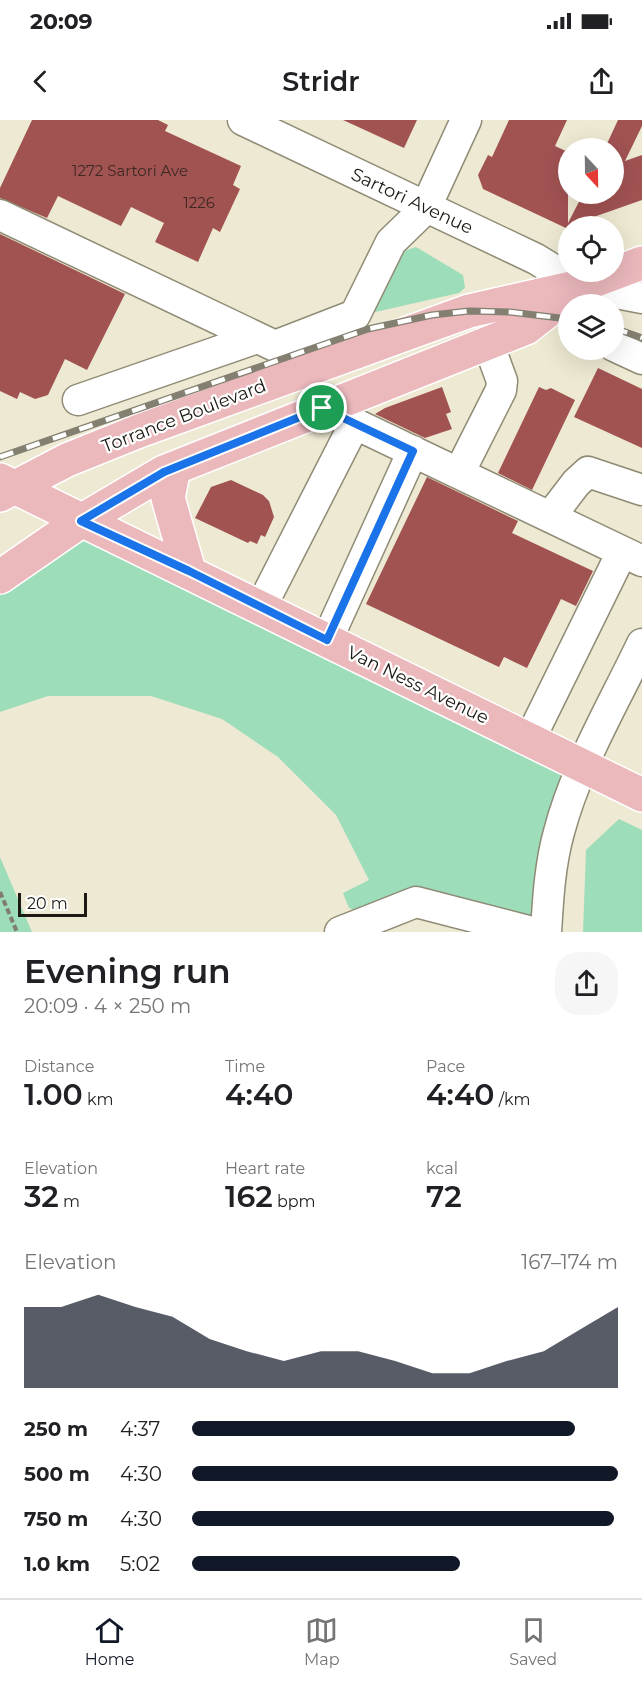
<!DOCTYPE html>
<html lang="en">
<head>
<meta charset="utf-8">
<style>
	:root { --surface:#fff; --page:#f6f6f6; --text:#202124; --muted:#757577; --line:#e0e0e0; --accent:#111827 }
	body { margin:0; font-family:Montserrat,sans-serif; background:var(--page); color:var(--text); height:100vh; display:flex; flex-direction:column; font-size:22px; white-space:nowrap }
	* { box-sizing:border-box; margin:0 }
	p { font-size:20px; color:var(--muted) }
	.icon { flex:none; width:33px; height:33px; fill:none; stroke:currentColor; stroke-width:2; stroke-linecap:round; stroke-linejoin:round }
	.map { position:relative; height:812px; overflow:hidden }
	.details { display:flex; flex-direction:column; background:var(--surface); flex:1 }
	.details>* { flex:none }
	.needle { width:39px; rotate:158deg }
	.fabs { position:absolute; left:558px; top:18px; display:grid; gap:12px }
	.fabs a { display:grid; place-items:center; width:66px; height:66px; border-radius:50%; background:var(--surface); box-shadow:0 6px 24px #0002; font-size:30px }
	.scale { position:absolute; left:18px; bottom:15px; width:69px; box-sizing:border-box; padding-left:6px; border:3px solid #1c1a12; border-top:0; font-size:16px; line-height:21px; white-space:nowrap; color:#1c1a12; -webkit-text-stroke:4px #fff; paint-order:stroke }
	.pin { position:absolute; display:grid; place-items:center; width:51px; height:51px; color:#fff; margin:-26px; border:3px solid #fff; border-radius:50%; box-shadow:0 2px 6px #0007 }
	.round { display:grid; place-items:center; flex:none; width:63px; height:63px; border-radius:24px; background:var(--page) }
	.head { display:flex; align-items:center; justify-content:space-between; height:102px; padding:0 24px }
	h1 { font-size:33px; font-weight:600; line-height:45px }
	.figures { display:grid; grid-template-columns:repeat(3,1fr); gap:9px; height:102px; padding:6px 24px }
	.figures div { display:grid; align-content:center }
	.figures b { font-size:30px; font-weight:600 }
	.figures small { font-size:16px; font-weight:400 }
	.figures p { font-size:16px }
	.chart { height:168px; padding:12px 24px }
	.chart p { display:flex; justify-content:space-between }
	.chart svg { width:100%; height:108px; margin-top:6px; fill:var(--accent); opacity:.7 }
	ul { padding:0 24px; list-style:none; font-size:20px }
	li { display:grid; grid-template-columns:96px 72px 1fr; align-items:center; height:45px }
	li i { height:15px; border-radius:8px; background:var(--accent) }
	.status { display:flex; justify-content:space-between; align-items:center; height:42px; padding:0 30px; background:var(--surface); direction:ltr }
	.status svg { height:16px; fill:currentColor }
	header { display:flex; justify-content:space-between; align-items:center; height:78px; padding:0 24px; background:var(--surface); font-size:27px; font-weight:600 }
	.tab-bar { display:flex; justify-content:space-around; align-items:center; height:84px; border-top:2px solid var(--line); background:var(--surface); font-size:16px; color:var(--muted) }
	.tab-bar a { display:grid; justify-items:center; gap:3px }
	.tab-bar .selected { color:var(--accent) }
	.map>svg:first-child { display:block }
	.green { fill:#9dddb9 }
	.building { fill:#a15352 }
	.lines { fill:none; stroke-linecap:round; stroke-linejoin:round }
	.minor-casing { stroke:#8f8b75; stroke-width:33 }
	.major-casing { stroke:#fff; stroke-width:36 }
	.path { stroke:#817d6e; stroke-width:4; stroke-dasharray:6 3; stroke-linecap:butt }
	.minor { stroke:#fff; stroke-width:30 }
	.major { stroke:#ebb8bc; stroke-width:33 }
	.rail-casing { stroke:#848071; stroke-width:7 }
	.rail { stroke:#fff; stroke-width:4.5; stroke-dasharray:14; stroke-linecap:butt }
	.route-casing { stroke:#fff; stroke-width:12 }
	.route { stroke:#1a73e8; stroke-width:8 }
	.labels { text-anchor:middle; stroke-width:4.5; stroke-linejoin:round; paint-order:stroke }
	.number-label { font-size:15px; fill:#3d2822 }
	.street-label { font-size:18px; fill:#1c1a12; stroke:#fff }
</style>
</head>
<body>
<div class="status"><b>20:09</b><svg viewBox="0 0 49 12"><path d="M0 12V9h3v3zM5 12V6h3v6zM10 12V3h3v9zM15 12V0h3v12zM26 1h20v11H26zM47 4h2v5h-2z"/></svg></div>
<header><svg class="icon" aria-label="back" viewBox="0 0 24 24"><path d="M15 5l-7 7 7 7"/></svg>Stridr<svg class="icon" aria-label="share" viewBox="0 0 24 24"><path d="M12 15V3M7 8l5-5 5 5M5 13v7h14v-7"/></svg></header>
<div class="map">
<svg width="642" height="812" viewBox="0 0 642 812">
	<rect width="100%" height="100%" fill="#eee9d2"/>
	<path class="green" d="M416,127l47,28 2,13 -6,5 -88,20 30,-61z
		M81,401l502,247 -37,164 -56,-22 -133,1 -8,-3 -6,-15 26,-13 -33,-65 -58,-58 -56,-38 -71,-23h-103l-48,16v-135z
		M619,699l23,11v102h-59l3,-82z
		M0,737l32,75h-32z"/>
	<path class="building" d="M32,0h126l10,5 -3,6 76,35 -8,19 7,4 -20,43 -7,-4 -15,34 -43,-20 9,-19 -33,-16 -10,19 -63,-30 -11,22 -47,-20v-10z
		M343,0h74l-13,28z
		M509,0h58l-12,26 13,6v71l15,-29h31v-46h-9l13,-28h24v6l-17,35 17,-6v45l-74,26v3l-85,-40 -5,-14 10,-20 4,2z
		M0,114l125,60 -38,76 -22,-11 -17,36 -13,4 -15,-7 -3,7 -17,-8z
		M598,248l44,21v59l-68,-31z
		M442,267l9,25 -5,2 6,15 -27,9 -50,-24 10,-6z
		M539,267l7,3 5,-2 24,12 -43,90 -34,-17z
		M427,357l91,44 -6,12 81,38 -17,35 -15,-7 -34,69 -23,-11 -5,10 -133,-63z
		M231,360l32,15 6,6 5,16 -9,20 -4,-2 -4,9 -7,-3 -2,2 -53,-25 16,-31z"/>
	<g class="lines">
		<g class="minor-casing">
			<path id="minor" d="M243,0l293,139 44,27 62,12
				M0,95l275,131 80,-31 36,-73 34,-33 41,-89
				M614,226l28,13
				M78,280l179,-62
				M322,288l320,153
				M459,353l42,-83 1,-9 -14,-38
				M550,397l26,-34 12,-11 54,18
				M261,487l94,-184
				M327,520l86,-189
				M529,621l93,-189
				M340,812l76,-30 116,30
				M546,812c2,-33 4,-68 13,-100 17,-65 54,-127 83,-188"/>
		</g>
		<g class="major-casing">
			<path id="major" d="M174,348l-6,30 21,73
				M0,360l642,315
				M0,375l67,-35 72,-29 330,-120 111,-25 62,-23
				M0,457l81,-56 83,-49 362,-144 48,-38"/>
		</g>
		<path class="path" d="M0,772l17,40"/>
		<use href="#minor" class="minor"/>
		<use href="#major" class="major"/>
		<g class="rail-casing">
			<path id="rail" d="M614,208l28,10
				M0,337l368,-128 64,-14 37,-4 41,1 58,7"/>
		</g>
		<use href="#rail" class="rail"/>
	</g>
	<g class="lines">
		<g class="route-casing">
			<path id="route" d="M322,288l91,43 -86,189 -138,-69 -108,-50 83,-49z"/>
		</g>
		<use href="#route" class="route"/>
	</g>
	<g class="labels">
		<g class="number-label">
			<text x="130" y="56">1272 Sartori Ave</text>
			<text x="199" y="88">1226</text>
		</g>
		<g class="street-label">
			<text transform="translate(412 81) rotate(25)" y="6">Sartori Avenue</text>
			<text transform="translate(184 296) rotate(-21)" y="6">Torrance Boulevard</text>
			<text transform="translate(418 565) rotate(26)" y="6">Van Ness Avenue</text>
		</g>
	</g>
</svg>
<div class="fabs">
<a><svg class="needle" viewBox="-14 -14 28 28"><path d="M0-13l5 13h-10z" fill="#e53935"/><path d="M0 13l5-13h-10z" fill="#757577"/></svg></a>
<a><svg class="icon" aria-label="locate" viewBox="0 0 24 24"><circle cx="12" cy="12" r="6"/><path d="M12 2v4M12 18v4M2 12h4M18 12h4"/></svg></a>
<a><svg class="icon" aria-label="layers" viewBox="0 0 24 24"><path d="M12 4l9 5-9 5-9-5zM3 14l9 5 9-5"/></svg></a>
</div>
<div class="scale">20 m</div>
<div class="pin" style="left:322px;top:288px;background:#1e9e55"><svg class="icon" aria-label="arrive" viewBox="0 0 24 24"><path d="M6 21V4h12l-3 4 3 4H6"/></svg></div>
</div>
<section class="details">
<div class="head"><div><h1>Evening run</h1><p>20:09 · 4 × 250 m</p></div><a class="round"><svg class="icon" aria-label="share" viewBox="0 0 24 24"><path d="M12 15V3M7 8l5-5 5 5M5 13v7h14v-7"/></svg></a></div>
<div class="figures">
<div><p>Distance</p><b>1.00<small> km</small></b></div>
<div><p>Time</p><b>4:40</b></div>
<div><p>Pace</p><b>4:40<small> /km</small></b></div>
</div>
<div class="figures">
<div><p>Elevation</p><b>32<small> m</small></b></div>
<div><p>Heart rate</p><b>162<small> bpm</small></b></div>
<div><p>kcal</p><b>72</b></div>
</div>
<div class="chart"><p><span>Elevation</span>167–174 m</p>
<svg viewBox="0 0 160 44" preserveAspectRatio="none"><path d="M0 44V11L10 11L20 6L30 11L40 15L50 24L60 29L70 33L80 29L90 29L100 33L110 38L120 38L130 33L140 29L150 20L160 11V44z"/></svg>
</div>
<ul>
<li><b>250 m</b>4:37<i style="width:90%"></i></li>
<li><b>500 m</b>4:30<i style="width:100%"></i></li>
<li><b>750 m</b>4:30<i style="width:99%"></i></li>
<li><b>1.0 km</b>5:02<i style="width:63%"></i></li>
</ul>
</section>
<nav class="tab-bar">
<a class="selected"><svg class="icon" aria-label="home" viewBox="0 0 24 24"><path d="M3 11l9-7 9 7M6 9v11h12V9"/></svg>Home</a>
<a><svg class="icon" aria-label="map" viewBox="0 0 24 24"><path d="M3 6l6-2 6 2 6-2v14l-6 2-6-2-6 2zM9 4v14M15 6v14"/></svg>Map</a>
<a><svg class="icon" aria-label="saved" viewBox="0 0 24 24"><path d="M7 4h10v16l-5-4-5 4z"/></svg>Saved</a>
</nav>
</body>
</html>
